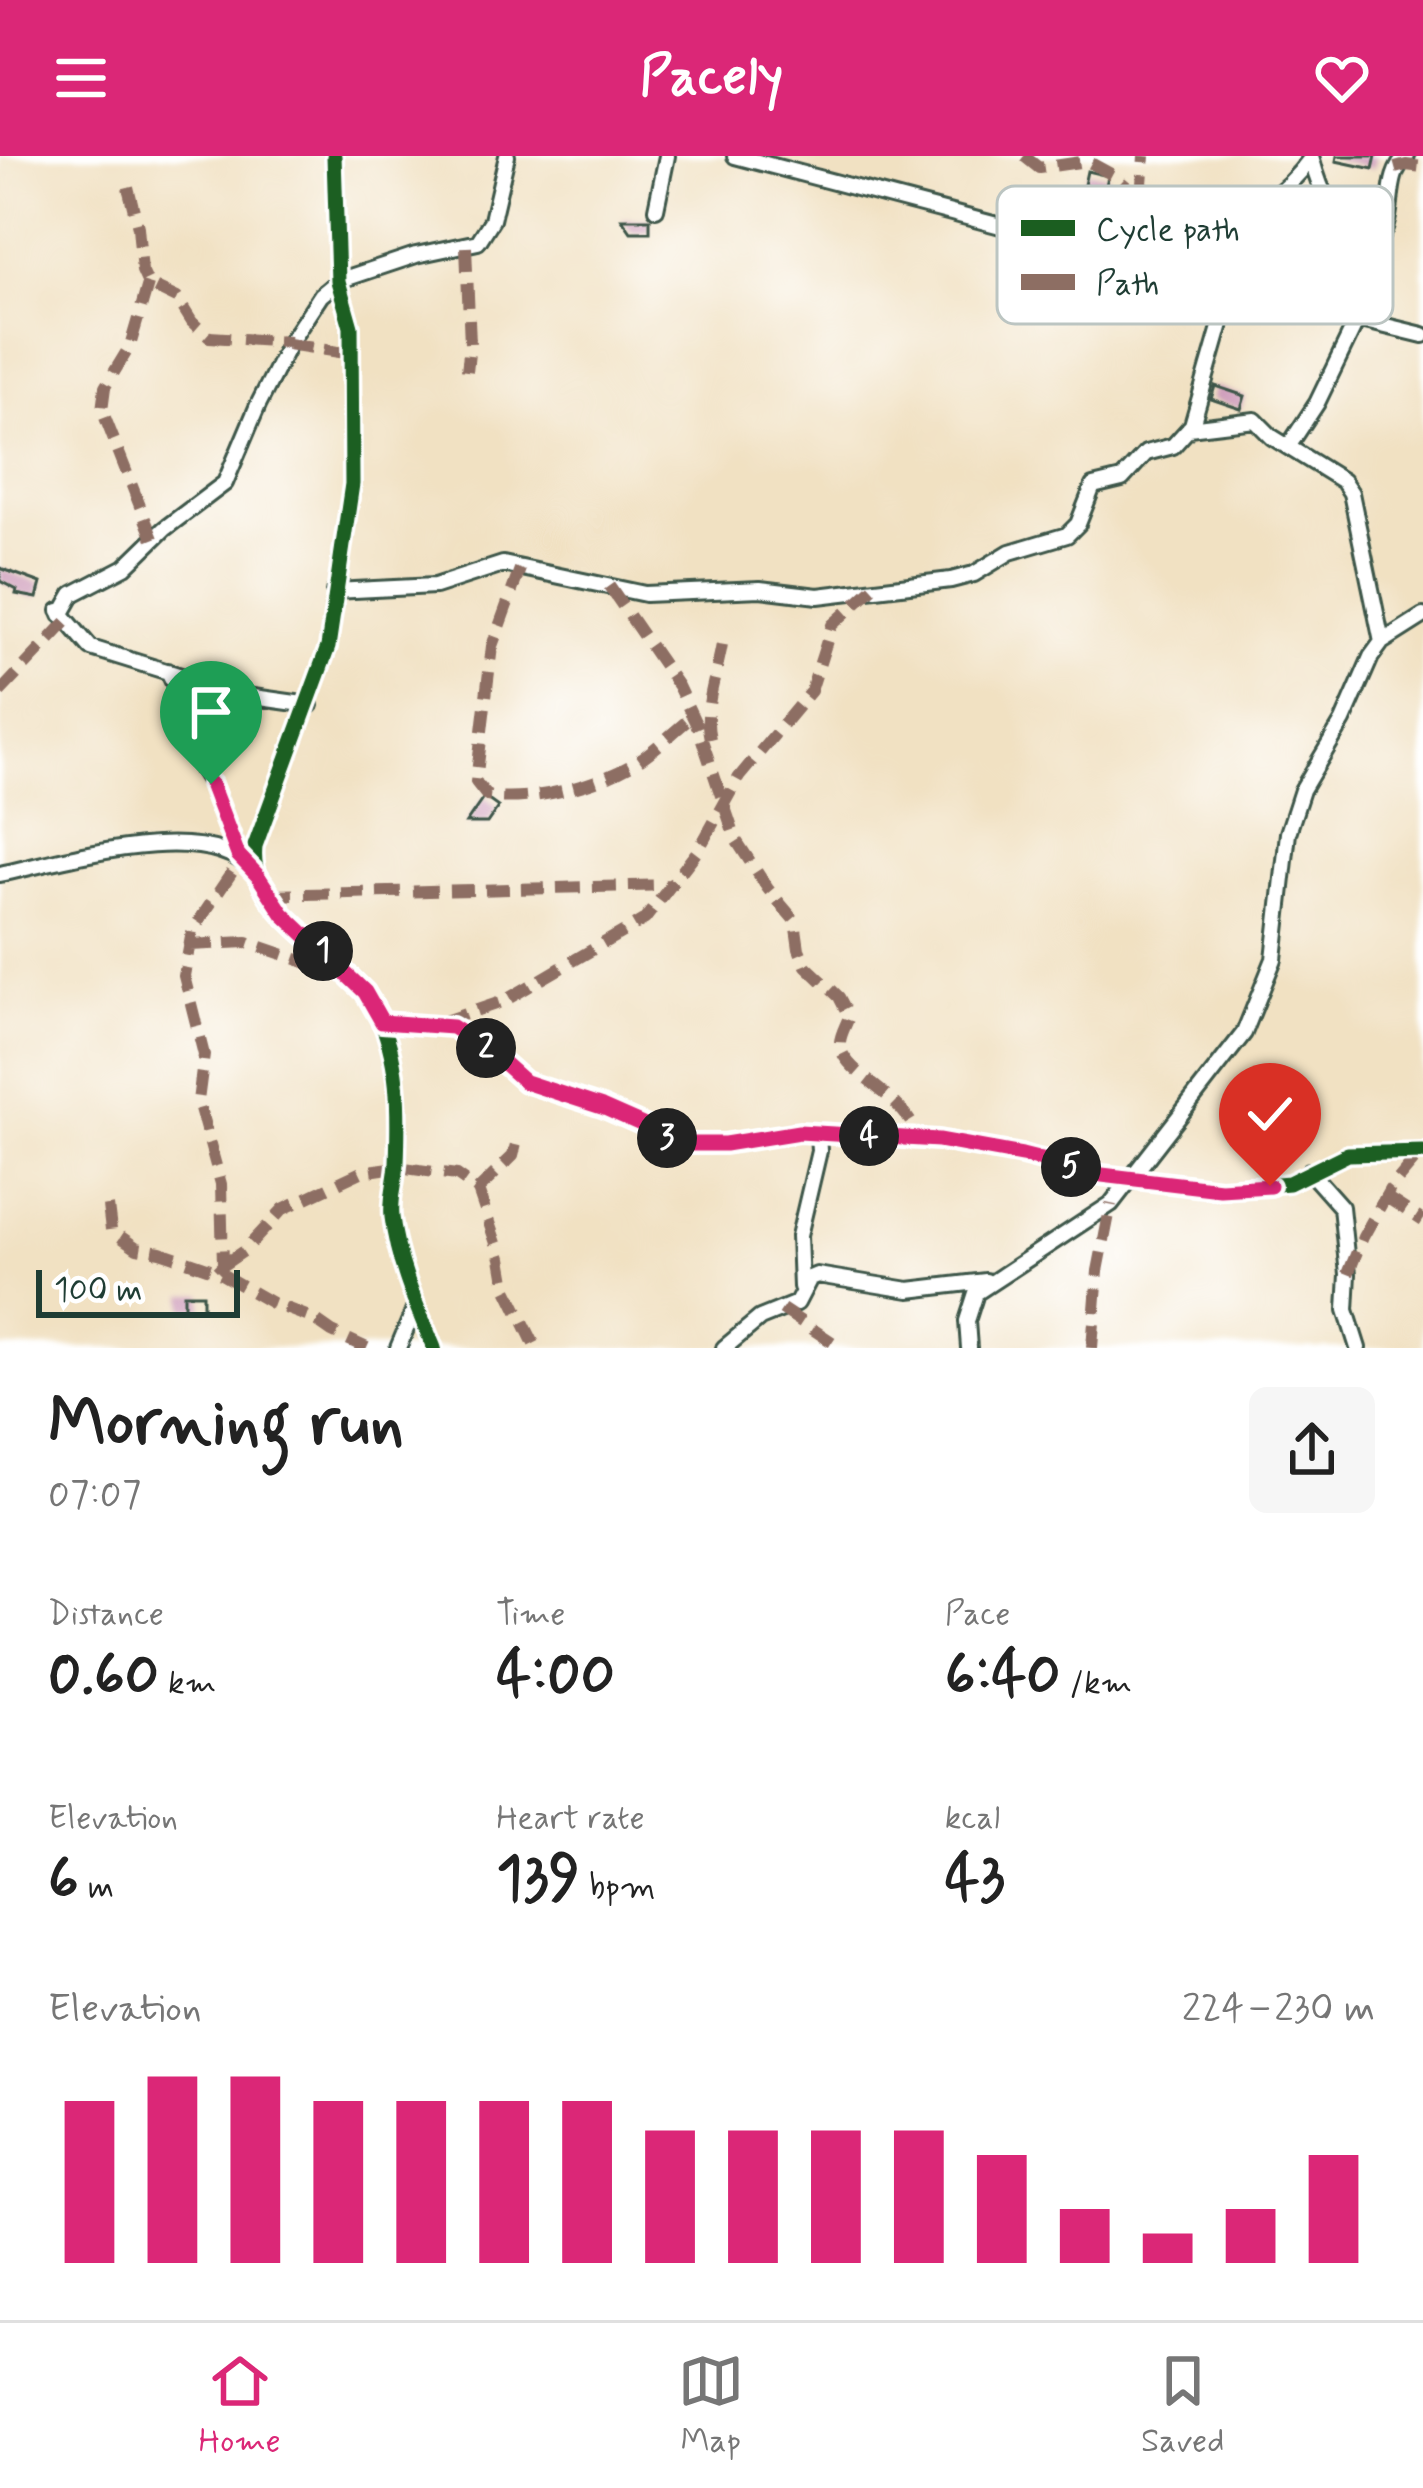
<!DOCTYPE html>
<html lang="en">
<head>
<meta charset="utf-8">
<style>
	:root { --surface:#fff; --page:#f6f6f6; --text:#222; --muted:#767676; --line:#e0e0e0; --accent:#db2777 }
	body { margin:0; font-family:Mynerve,sans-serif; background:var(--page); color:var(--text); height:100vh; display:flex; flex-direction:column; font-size:45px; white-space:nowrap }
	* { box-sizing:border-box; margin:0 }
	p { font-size:39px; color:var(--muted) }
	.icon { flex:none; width:66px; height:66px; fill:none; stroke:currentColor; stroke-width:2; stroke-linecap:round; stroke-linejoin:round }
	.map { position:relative; height:1192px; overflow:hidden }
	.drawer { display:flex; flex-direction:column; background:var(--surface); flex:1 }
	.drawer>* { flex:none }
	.scale { position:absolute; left:36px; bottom:30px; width:204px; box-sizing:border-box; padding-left:12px; border:6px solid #1f3d34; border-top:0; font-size:33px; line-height:42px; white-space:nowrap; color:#1f3d34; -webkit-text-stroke:9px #fff; paint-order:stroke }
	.pin { position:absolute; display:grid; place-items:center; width:102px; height:102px; color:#fff; margin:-123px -51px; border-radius:50% 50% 50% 0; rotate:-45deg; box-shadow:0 0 12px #0007 }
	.pin .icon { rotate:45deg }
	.km { position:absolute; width:60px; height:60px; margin:-30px; border-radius:50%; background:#222; color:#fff; font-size:33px; line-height:60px; text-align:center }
	.round { display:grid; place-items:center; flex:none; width:126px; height:126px; border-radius:18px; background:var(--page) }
	.summary { display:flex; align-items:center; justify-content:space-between; height:204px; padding:0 48px }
	h1 { font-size:66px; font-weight:700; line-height:90px }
	.figures { display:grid; grid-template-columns:repeat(3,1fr); gap:18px; height:204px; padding:12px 48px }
	.figures div { display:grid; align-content:center }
	.figures b { font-size:60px; font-weight:700 }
	.figures small { font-size:33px; font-weight:400 }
	.figures p { font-size:33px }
	.chart { height:336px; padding:24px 48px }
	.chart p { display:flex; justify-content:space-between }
	.chart svg { width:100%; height:216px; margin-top:12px; stroke:var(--accent); stroke-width:6 }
	header { display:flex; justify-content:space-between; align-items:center; height:156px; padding:0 48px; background:var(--accent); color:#fff; font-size:54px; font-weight:700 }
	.menu { display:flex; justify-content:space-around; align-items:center; height:168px; border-top:3px solid var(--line); background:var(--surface); font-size:33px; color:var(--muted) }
	.menu a { display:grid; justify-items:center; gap:6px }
	.menu .active { color:var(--accent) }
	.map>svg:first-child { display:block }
	.building { fill:#cc98b7 }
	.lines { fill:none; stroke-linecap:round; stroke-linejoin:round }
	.minor-casing { stroke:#3e5649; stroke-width:20 }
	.minor { stroke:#fff; stroke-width:14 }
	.quiet { stroke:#8d6e63; stroke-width:12; stroke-dasharray:24 12; stroke-linecap:butt }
	.cycleway-casing { stroke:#fff; stroke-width:22 }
	.cycleway { stroke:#1b5e20; stroke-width:15 }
	.route-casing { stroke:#fff; stroke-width:24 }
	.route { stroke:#db2777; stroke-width:15 }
	.key { fill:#fff; stroke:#bcc5c2; stroke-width:3 }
	.key-label { font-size:33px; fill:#1f3d34 }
</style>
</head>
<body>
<header><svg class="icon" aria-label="menu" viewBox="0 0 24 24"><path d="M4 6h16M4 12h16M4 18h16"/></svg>Pacely<svg class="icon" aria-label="heart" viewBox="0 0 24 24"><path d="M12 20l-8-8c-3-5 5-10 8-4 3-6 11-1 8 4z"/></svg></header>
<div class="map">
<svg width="1423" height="1192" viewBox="0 0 1423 1192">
	<rect width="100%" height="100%" fill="#fff"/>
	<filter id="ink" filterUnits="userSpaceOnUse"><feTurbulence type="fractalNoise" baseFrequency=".00833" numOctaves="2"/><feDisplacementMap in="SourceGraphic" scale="24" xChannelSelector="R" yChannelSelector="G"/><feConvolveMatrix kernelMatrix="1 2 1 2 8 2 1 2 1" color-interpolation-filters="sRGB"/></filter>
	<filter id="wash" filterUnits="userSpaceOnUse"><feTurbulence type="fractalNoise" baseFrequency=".004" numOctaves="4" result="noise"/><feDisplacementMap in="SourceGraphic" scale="48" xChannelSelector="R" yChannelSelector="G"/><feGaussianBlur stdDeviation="2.7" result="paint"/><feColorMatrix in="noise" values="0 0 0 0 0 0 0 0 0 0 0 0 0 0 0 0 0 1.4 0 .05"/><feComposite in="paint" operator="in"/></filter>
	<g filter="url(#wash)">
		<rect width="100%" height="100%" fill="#f1e1c2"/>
		<g id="blocks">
			<path class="building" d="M1337,0h39l-3,13 -37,-8z
				M1087,15l21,5 -3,14 -21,-5z
				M622,63h28v13h-19z
				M1215,230l30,10 -4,13 -30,-10z
				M0,412l41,15 -4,15 -21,-4 1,-4 -17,-9z
				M484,641l14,10 -11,16h-21z
				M184,1138h19v15h-19z"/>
		</g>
	</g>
	<g filter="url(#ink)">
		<use href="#blocks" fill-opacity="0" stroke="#3e5649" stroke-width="3"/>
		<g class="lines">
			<g class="minor-casing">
				<path id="minor" d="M334,0l4,125 13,46 1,157 -24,163 -73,199c-8,74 93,106 121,164 24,48 23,101 21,153 -1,18 -7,35 -5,54 5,45 25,90 42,131
					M735,0l319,84 184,39 8,13 177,43
					M1311,0c9,35 23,71 59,85l10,-3c17,-27 3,-60 27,-82
					M656,53l11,-53
					M1137,101l8,-15c19,-7 37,-4 57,-9 42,-9 84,-40 109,-75
					M1189,272l66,-8 17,17 71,44 8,12 31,149
					M1288,291l29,-44 41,-85
					M334,435l101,-5 68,-22 142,30 115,-5 58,7 133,-16 23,-6 36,-22 57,-17 11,-11 15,-38 29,-7 24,-26 27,-7 19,-21 37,-129 4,-6 13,2
					M59,455l32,37 155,48 64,9
					M61,459l12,-21 52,-27 39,-38 61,-46 33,-78 32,-63 31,-47 17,-14 78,-26 62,-13 14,-22 15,-64
					M168,515l10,21 11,57 22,35 27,71
					M0,718c62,-13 208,-58 254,-2
					M382,866l70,5 37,23 36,32 77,25 84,37 39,-1 74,-11 140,8 83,15 66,18 132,16 69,-6 59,-29 75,-2
					M1309,1015l32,36 7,67 -2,36 12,38
					M801,1131l-2,-51 20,-85 -1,-19
					M398,1192l18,-43
					M724,1192l36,-30 37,-15 13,-25 7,-3 92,15 77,-9
					M969,1192l-2,-27 9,-28 135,-89 133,-171 30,-74 14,-126 14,-43 41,-69 28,-64 11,-15 41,-26"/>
			</g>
			<use href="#minor" class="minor"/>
			<path class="quiet" d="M1024,0l15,12 48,-7 26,14 40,34 42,26
				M1395,12l11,-3 17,2
				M128,31l10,40 4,44 6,13 29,14 15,24 17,15 81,5
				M1141,42l3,-42
				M466,91l4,97 -3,27
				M148,128l-18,62 -25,41 -3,23 51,129
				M288,188l63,10
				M520,413l-28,77 -16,136 11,14c43,7 109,-10 146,-32 21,-13 40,-32 59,-47
				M609,430l69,100 20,42 38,112 32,49 27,32 4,28 7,17 33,31 10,19c-2,8 -9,18 -9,27 1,32 66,50 78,96
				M0,536l66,-70
				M710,583c-8,-33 9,-68 13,-102
				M269,739l404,-10
				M190,789l57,-3 61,21 27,-2
				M442,866l62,-21 141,-82 54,-70 40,-72 72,-86 21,-66 43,-39
				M478,1034l35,-34 5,-20
				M1386,1041l37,24
				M108,1050l3,24 26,18 23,4 56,19 56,32 40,15 20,14 35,16
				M223,1109l22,-15 38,-41 78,-37 36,-5 60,8 21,15 23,68 5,29 30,61
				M217,1115l6,-6 -2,-81 -23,-83 6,-46 -20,-79 8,-45 49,-72
				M1348,1118l15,-37 27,-48 30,-36
				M782,1153l59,39
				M1092,1192l6,-77 13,-67"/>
			<g class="cycleway-casing">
				<path id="cycleway" d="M334,0l4,125 13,46 1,157 -24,163 -73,199c-8,74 93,106 121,164 24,48 23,101 21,153 -1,18 -7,35 -5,54 5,45 25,90 42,131
					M382,866l70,5 37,23 36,32 77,25 84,37 39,-1 74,-11 140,8 83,15 66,18 132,16 69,-6 59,-29 75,-2"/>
			</g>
			<use href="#cycleway" class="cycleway"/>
		</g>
	</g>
	<g class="lines" filter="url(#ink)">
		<g class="route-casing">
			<path id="route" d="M211,628l27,71 20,21 25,38 82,78 17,30 70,5 37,23 36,32 77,25 84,37h39l74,-12 140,8 83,15 80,20 118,14 50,-3"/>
		</g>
		<use href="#route" class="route"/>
	</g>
	<rect x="997" y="30" width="396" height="138" rx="18" class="key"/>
	<rect x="1021" y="64" width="54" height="16" fill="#1b5e20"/>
	<rect x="1021" y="118" width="54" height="16" fill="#8d6e63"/>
	<g class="key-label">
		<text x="1096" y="84">Cycle path</text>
		<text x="1096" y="138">Path</text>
	</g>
</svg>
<div class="scale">100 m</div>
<div class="pin" style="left:211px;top:628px;background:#1e9e55"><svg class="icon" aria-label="arrive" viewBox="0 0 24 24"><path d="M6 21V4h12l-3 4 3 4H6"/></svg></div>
<div class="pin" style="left:1270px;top:1030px;background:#d93025"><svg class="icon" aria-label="check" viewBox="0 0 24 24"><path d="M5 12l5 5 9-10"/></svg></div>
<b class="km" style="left:323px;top:795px">1</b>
<b class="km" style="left:486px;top:892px">2</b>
<b class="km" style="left:667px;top:982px">3</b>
<b class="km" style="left:869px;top:980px">4</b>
<b class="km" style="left:1071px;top:1011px">5</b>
</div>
<section class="drawer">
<div class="summary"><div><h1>Morning run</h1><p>07:07</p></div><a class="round"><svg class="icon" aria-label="share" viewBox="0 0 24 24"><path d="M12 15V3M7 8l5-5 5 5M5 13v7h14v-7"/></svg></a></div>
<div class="figures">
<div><p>Distance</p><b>0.60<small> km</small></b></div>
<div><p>Time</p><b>4:00</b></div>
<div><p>Pace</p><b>6:40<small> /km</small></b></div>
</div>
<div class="figures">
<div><p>Elevation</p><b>6<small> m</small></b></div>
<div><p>Heart rate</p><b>139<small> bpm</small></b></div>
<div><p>kcal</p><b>43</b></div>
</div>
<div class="chart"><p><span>Elevation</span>224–230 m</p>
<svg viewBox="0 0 160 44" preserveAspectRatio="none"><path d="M5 44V11M15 44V6M25 44V6M35 44V11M45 44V11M55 44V11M65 44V11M75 44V17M85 44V17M95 44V17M105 44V17M115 44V22M125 44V33M135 44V38M145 44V33M155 44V22"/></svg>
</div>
</section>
<nav class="menu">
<a class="active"><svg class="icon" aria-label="home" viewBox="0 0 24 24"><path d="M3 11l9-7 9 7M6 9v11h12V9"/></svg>Home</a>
<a><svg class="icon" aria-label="map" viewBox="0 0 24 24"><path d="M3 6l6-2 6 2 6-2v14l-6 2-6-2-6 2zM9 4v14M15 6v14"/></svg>Map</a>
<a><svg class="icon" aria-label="saved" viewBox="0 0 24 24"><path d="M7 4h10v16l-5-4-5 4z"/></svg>Saved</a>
</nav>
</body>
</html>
